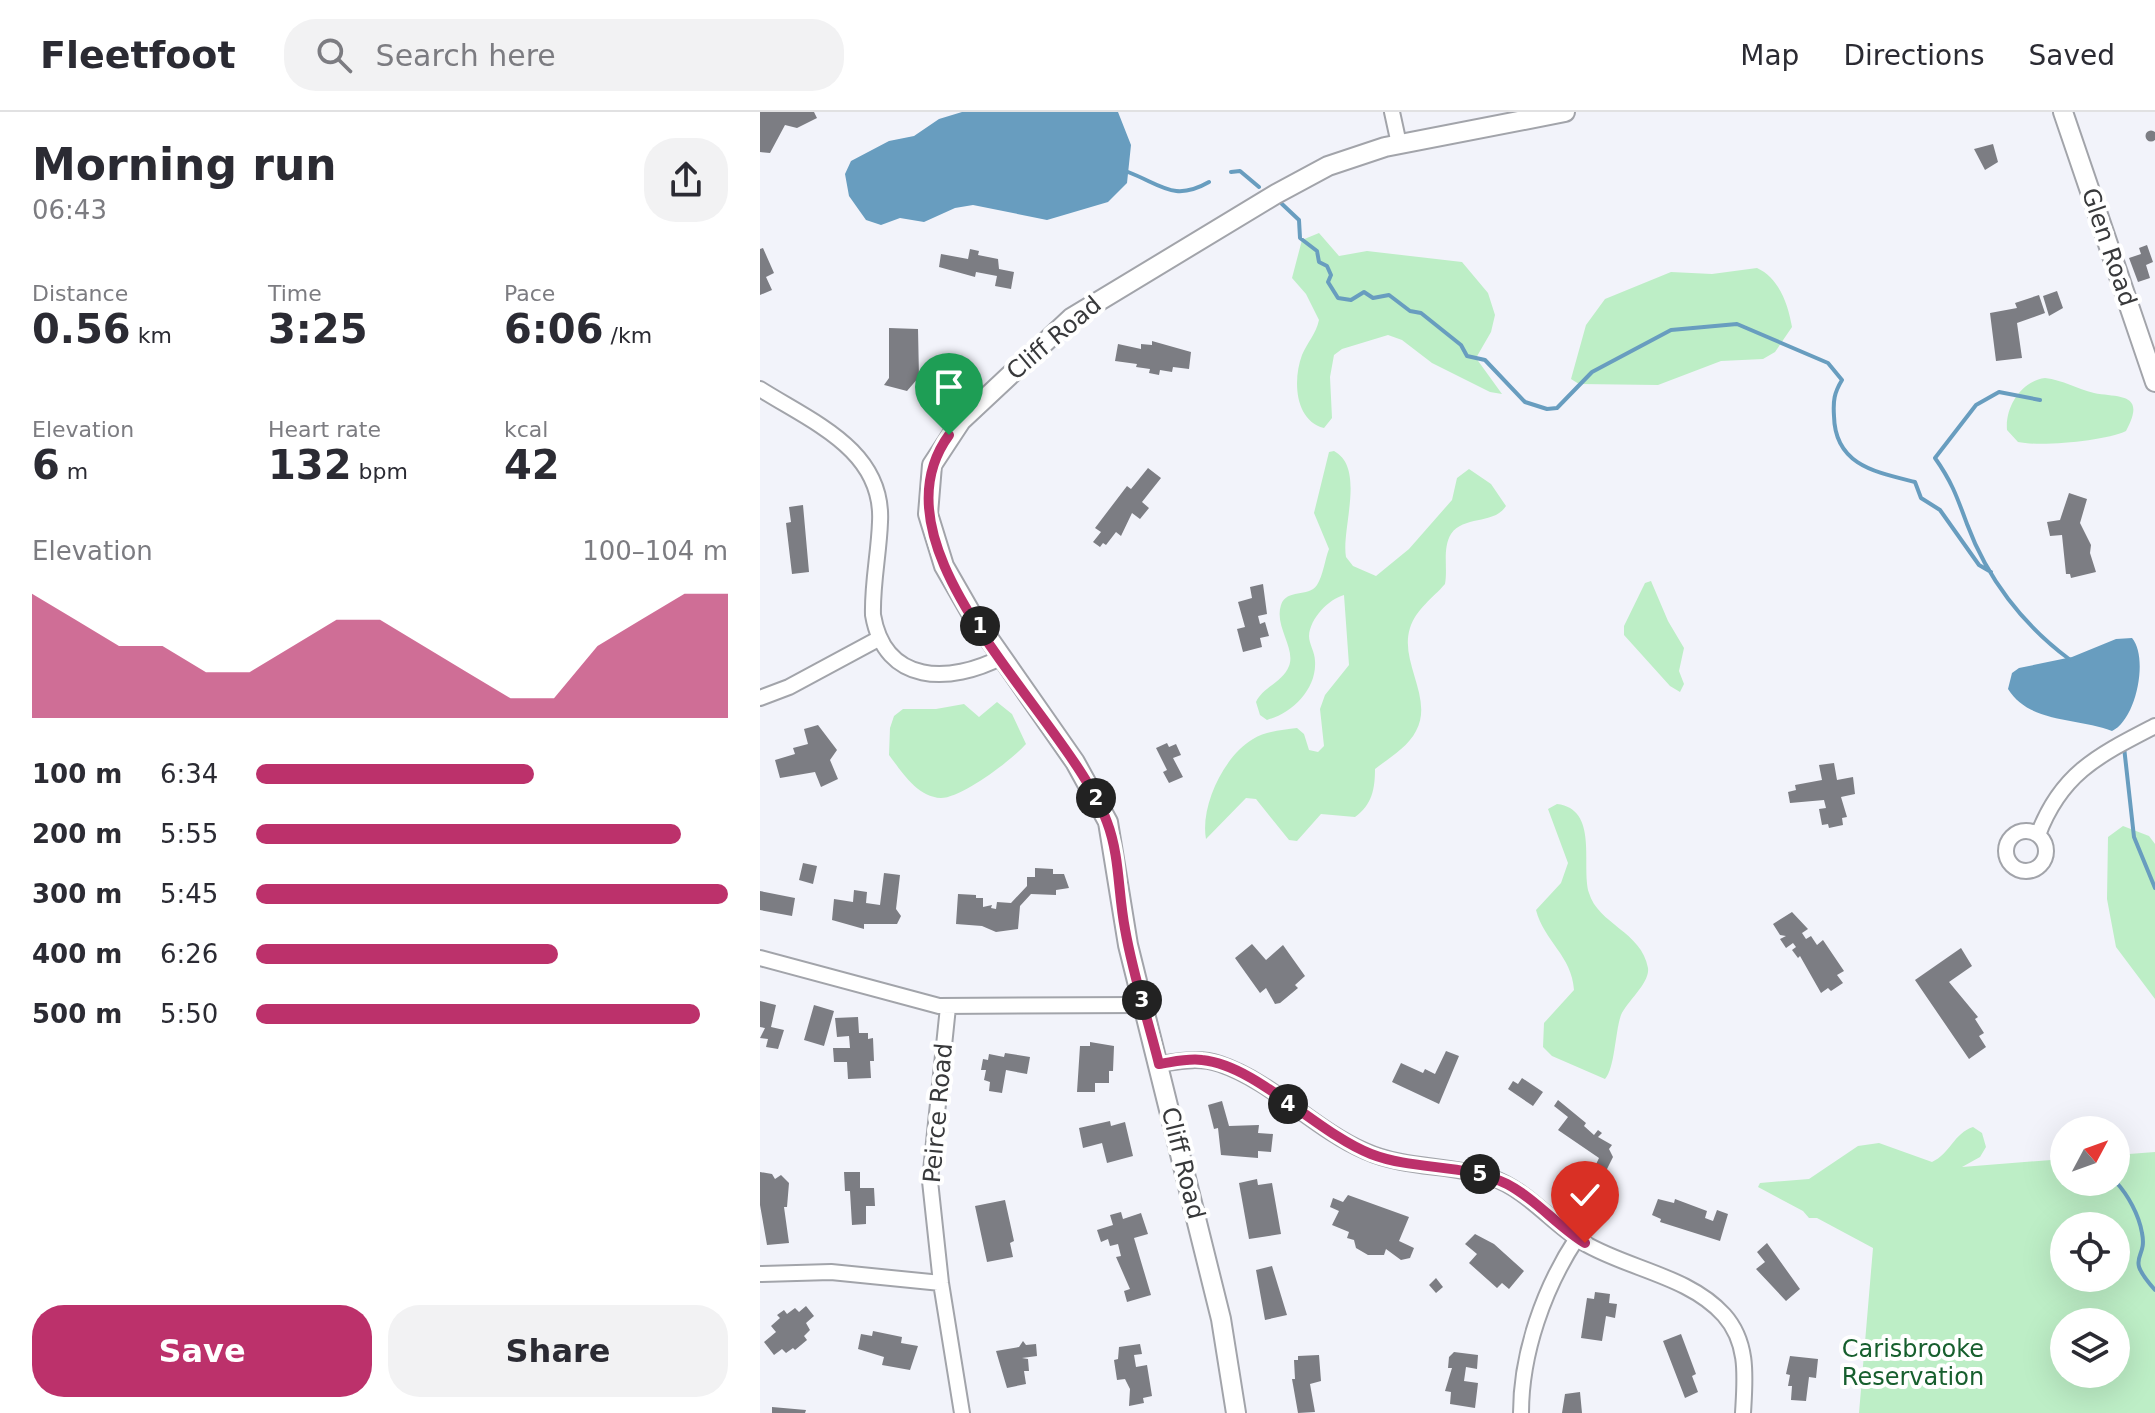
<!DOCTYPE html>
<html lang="en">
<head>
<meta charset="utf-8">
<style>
	:root { --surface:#fff; --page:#f2f2f3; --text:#2b2b33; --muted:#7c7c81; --line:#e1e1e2; --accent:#bc316b }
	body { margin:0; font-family:"DejaVu Sans",sans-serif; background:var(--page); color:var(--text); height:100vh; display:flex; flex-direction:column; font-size:30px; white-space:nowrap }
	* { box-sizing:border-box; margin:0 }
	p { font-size:26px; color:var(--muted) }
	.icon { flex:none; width:44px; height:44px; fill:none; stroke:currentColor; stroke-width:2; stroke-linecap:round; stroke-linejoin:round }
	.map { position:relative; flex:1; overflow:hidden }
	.details { display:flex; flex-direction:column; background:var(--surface); width:760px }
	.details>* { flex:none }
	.needle { width:52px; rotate:49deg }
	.buttons { position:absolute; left:1290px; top:1004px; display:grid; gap:16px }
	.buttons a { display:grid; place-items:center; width:80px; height:80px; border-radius:50%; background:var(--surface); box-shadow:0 8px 32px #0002; font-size:40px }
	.pin { position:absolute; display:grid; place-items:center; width:68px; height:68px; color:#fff; margin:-82px -34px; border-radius:50% 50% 50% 0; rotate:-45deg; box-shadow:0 0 8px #0007 }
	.pin .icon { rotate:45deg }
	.km { position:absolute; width:40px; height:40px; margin:-20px; border-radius:50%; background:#222; color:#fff; font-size:22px; line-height:40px; text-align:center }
	.round { display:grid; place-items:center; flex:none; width:84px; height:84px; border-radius:32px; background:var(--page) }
	.overview { display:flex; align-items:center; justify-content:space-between; height:136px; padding:0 32px }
	h1 { font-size:44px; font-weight:700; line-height:60px }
	.stats { display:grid; grid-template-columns:repeat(3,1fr); gap:12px; height:136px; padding:8px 32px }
	.stats div { display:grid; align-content:center }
	.stats b { font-size:40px; font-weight:700 }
	.stats small { font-size:22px; font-weight:400 }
	.stats p { font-size:22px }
	.chart { height:224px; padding:16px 32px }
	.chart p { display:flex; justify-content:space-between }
	.chart svg { width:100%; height:144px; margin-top:8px; fill:var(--accent); opacity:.7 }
	.primary-button { display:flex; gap:16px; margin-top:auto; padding:16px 32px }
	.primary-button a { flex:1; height:92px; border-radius:32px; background:var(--accent); color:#fff; font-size:32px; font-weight:700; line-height:92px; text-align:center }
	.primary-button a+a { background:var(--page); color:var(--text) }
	ul { padding:0 32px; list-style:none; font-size:26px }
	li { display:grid; grid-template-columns:128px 96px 1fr; align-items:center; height:60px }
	li i { height:20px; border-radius:10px; background:var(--accent) }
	header { display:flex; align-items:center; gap:48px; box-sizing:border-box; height:112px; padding:0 40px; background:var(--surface); border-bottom:2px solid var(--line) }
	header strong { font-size:38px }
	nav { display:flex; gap:44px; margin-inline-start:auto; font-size:28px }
	.search { width:560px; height:72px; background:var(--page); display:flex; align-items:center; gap:20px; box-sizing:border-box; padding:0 28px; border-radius:32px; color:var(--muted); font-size:30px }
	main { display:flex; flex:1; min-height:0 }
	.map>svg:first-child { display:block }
	.green { fill:#bdeec6; fill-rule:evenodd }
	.water { fill:#689dbf }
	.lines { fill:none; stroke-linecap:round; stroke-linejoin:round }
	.stream { stroke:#689dbf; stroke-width:4 }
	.building { fill:#7c7d83 }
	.street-casing { stroke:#a2a4aa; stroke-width:18 }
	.secondary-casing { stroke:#a2a4aa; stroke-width:22 }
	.street { stroke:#fff; stroke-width:14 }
	.secondary { stroke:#fff; stroke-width:18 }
	.route-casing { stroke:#fff; stroke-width:16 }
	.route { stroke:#bc316b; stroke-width:10 }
	.labels { text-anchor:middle; stroke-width:8; stroke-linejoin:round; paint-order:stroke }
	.street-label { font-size:24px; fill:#38393b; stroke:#fff }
	.park-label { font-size:24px; fill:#175f2e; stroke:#fff }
</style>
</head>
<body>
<header>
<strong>Fleetfoot</strong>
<div class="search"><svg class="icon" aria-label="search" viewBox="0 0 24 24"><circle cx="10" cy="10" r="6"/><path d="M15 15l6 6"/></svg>Search here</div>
<nav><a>Map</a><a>Directions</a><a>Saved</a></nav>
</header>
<main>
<section class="details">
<div class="overview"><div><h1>Morning run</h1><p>06:43</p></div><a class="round"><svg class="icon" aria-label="share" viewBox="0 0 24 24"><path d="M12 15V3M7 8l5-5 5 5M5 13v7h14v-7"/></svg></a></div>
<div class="stats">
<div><p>Distance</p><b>0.56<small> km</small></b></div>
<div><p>Time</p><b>3:25</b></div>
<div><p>Pace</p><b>6:06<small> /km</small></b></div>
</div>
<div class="stats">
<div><p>Elevation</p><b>6<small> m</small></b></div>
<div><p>Heart rate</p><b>132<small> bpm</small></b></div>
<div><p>kcal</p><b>42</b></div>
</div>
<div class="chart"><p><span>Elevation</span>100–104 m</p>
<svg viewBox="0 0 160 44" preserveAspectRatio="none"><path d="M0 44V6L10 14L20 22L30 22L40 30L50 30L60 22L70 14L80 14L90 22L100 30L110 38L120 38L130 22L140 14L150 6L160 6V44z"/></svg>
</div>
<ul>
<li><b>100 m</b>6:34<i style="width:59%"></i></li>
<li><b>200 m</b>5:55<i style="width:90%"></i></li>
<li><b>300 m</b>5:45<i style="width:100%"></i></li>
<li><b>400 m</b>6:26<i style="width:64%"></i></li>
<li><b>500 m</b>5:50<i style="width:94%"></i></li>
</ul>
<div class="primary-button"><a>Save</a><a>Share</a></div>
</section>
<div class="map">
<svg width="1395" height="1301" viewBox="0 0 1395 1301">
	<rect width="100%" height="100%" fill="#f2f3fa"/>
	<path class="green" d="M559,121l20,23 28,-5 95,11 26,31 7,22 -4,17 -15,26 26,36 -12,-2 -58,-29 -30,-23 -14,-5 -46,14 -8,6 -4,22 2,41 -8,10c-30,-8 -31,-49 -22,-73 5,-12 14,-21 17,-35l-13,-26 -14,-16 10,-38z
		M997,156c22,10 31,36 35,59l-17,25 -12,7 -42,2 -63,24 -79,-1 -8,-5 15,-54 19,-26 66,-27 41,2z
		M1285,266c18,2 32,11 49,15 25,5 53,-1 32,38 -21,10 -85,16 -108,11l-11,-12c-2,-24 15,-49 38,-52z
		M574,339c32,17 7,78 12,106l7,9 23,10 33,-27 43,-49 5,-22 12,-9 22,15 15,22c-12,19 -42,9 -55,28 -9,15 -3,34 -6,50 -12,14 -29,25 -35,44 -11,34 24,70 6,103 -8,16 -27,27 -41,38 0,20 -3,36 -20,48l-34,-3 -24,27 -8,-1 -33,-41 -10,-1 -40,41c-6,-33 18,-83 47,-100 13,-8 30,-9 44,-11l7,6 5,16 9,2 6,-6 -4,-37 5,-14 24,-30 -5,-70c-15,4 -34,23 -35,41 0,8 6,16 6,25 2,28 -23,52 -48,59l-7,-5 -4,-13c7,-15 27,-20 33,-36 7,-18 -15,-40 -8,-61 6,-17 27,-7 36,-20 6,-9 8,-26 12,-36l-15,-36 15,-61z
		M891,469l17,40 16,27 -5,23 5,13 -4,8 -10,-6 -46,-51v-9l21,-43z
		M237,590l15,12 14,30c-13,15 -64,54 -85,54 -24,-1 -39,-26 -52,-43l1,-27 4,-12 9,-7h33l28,-5 15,13z
		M797,692c42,5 24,61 32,89 9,31 53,39 59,75 2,15 -21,33 -27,47 -6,17 -6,53 -16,64l-53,-23 -9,-9 1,-24 30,-33c-2,-34 -30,-49 -38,-80l25,-27 7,-20 -20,-54z
		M1363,714l26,10 6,8v155l-39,-52 -9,-48 1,-62z
		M1213,1015l9,6 4,14 -6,10 -18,10 102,-8v23h52v-27l39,-3v261h-296l14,-165 -56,-30h-8l-6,-7 -45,-24 2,-4 49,-4 49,-33 21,-3 53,19c18,-8 22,-29 41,-35zM1304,1114h52v52h-52zM1304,1210h52v52h-52z"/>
	<path class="water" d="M202,0h156l13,33 -4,38 -19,19 -61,18 -74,-15 -18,3 -31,14 -24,-4 -19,7 -15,-5 -17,-24 -4,-22 6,-13 38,-20 25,-5 25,-17z
		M1372,526c17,20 4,82 -20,93 -35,-14 -82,-7 -104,-42l4,-16 7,-5 53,-11 44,-18z"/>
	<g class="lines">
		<path class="stream" d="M368,60c34,13 46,30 81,10
			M471,60l9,-1 19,16
			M522,92l17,16 1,18 17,13 2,11 8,4 4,9 -3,7 10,16 13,2 13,-8 9,6 16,-3 21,16 11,2 40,32 6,11 18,4 40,42 22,7 10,-1 35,-36 79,-42 66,-6 91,39 14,17c-8,13 -9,21 -8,36 1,49 41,56 81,66l6,16 19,12 39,55 12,7
			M1280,288l-41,-8 -23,13 -41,53c17,24 22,39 32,66 20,54 56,101 102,135
			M1364,635l10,90 21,51
			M1356,1070c12,13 23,33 26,51 6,29 -19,21 13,57"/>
	</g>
	<path class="building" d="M0,0h54l3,6 -20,10 -12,-3 -15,28 -10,-1z
		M1385.5 24a5.5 5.5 0 1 1 11 0a5.5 5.5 0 1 1-11 0Z
		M1233,32l5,18 -13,8 -11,-21z
		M1387,133l6,17 -7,3 4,13 -12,4 -9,-24 12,-4 -2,-6z
		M3,136l11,25 -8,4 6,13 -12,5v-46z
		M210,137l9,2 -1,4 20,4 1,10 15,3 -3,17 -16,-3 2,-10 -21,-4 -1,5 -36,-10 2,-13 27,5z
		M1297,179l6,17 -14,8 -6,-20z
		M1279,183l6,18 -28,10 5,35 -26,3 -6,-48 27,-5 -2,-5z
		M129,216l29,1 1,48 -12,14 -23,-6 5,-7z
		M392,229l39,11 -2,17 -16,-2 -1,5 -12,-2 -1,5 -10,-2 1,-4 -14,-2 1,-3 -22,-3 3,-17 23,5v-5l11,1z
		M388,356l13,10 -19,24 7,6 -9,11 -8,-6 -11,23 -5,-4 -10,13 -3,-2 -3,4 -7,-5 8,-10 -6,-4 32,-42 4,3z
		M1309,381l18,6 -7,24 11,22 -1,8 6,19 -25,6 -1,-4h-4l-4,-39 -12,1 -3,-14 13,-2z
		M43,393l6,67 -17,2 -6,-51 5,-1 -2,-15z
		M503,472l4,30 -9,2 2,8 5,-2 4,14 -9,2 2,9 -19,5 -6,-23 8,-2 -7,-25 14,-4 -2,-11z
		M58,613l19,25 -7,10 8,19 -17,8 -6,-15 -35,6 -5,-18 20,-6 -2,-6 15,-4 -4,-15z
		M407,631l2,4 7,-3 5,11 -8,3 10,19 -14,6 -6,-11 4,-2 -11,-22z
		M1074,651l3,17 16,-3 2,17 -14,3 6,20 -5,1 1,7 -14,3 -1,-4 -6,1 -3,-16 7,-1 -2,-8 -34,3 -2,-11 8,-2 -1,-5 27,-5 -3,-15z
		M43,751l14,3 -4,18 -14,-4z
		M275,756l18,1v5h11l5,14 -13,2v5l-25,-1 -11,12 -2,23 -22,3 -14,-6 -26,-2 2,-30 18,1v3h7v9l9,-2 -1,3 5,1 1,-7 14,1 16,-17v-9h8z
		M124,761l16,2 -4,34 5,7 -4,8h-33v5l-32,-9 2,-21 19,3 1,-12 13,2 -1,11 14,2z
		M0,779l35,7 -3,18 -32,-6z
		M1032,800l16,17 -6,4 4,6 5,-3 6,9 6,-5 21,31 -7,4 6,8 -12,8 -3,-3 -7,5 -21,-37 -2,2 -6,-8 4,-3 -3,-4 -7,5 -6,-9 6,-3 -6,-1 -7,-11z
		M492,832l14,16 17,-15 22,31 -10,9 3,3 -18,15 -5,1 -9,-16 -6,5 -25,-35z
		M1201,836l11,18 -23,16 29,35 -3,2 9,14 -5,3 7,11 -17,12 -54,-79z
		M0,889l16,4 -5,22 13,3 -6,19 -12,-2 2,-8 -8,-1 5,-10 -5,-1z
		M54,893l20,6 -10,35 -20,-6z
		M98,905l1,16h9v6l5,-1 1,23h-4l1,17 -23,1 -1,-17h-13l-1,-14h17l-1,-12 -12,1 -2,-19z
		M330,930l24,4 -1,25h-4v12h-14v9h-18l3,-46h10z
		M686,939l13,5 -20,48 -47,-22 9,-19 22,10 2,-4 10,5z
		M245,941l25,4 -3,17 -21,-4 -4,23 -13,-2 1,-9 -6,-2 2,-10h-5l2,-11 5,1 1,-6 15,3z
		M762,966l21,14 -10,14 -25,-17 5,-8 5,3z
		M798,988l28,23 -2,3 10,9 4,-5 4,3 -4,4 14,8 -3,4 4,8 -8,16 4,2 -8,17 -15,-7 13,-27 -41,-28 10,-13 -14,-11z
		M462,989l7,25 30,-1 -1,8 15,1 -2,18 -13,-1v7l-37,-3 -3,-27 -4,1 -6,-24z
		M350,1009l1,5 14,-4 8,34 -26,7 -5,-20 -19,5 -4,-20z
		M0,1060l12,2 3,5 6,-4 8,8 -2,24h-3l5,36 -22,2 -7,-40z
		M84,1060h16v16h14l1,18h-9v18l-14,1 -2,-34h-5z
		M497,1067l1,6 14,-2 9,51 -32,5 -10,-56z
		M588,1083l61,22 -10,24 15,7 -4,10 -9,2 -15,-11 -2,6h-16l-12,-7 -2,-8 -7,-2 2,-6 -17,-7 7,-14 -9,-4 3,-9 10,4z
		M898,1087l16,4 1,-4 32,12 -2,7 8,3 4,-11 11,4 -8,27 -60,-19 1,-3 -9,-4z
		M245,1088l9,41 -4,2 3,14 -26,5 -12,-56z
		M361,1100l2,7 18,-6 7,21 -14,4 17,57 -24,7 -3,-11 6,-2 -14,-32 5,-1 -3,-12 -8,2 -2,-7 -7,3 -4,-12 16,-5 -3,-10z
		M715,1122l19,10 30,27 -15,18 -7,-6 -5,5 -28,-25 8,-9 -12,-10z
		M1007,1131l33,46 -14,12 -30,-32 9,-7 -8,-10z
		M512,1154l15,49 -22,5 -9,-50z
		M676,1166l7,9 -7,6 -7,-8z
		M835,1180l15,2 -1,9 8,1 -2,14 -9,-2 -4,25 -21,-3 6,-40 7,1z
		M46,1194l8,10 -8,7 4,7 -6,6 3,4 -12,10 -2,-2 -7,5 -4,-4 -8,6 -10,-13 12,-10 -5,-6 9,-8 -3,-3 7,-5 3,4 8,-6 4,4z
		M113,1219l29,6 -1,6 17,3 -8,24 -28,-5 2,-8 -26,-8 3,-15 11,2z
		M921,1222l15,40 -4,2 6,16 -13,6 -22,-57z
		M263,1229l3,4 10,-1 1,12 -15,2 6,1 1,12h-5l2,13 -19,4 -11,-37 23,-4z
		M380,1232l2,10 -8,1 2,12 11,-2 5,31 -9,2 1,5 -15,3 1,-17 -5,-10 -8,1 -3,-20 4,-1 1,-12z
		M694,1240l24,3 -1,14 -11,-2 -2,14 14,2 -3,25 -25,-4 1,-12 -6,-1 7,-23h-4l1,-11z
		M559,1243l2,26 -11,3 5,28 -17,1 -6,-34h3l-1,-19h4v-4z
		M1030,1244l28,3 -2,19 -7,-1 -3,24 -15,-1 1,-14h-4l2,-11 -4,-1z
		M820,1280l2,21h-20l3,-19z
		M12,1295l34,3 -1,3h-33z"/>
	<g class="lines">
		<g class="street-casing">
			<path id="street" d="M632,0l7,32
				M0,277c52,33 124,61 120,133 -1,31 -8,62 -7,93 12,70 77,69 129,42
				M0,586l29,-11 91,-49
				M1246 739a20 20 0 1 1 40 0a20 20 0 1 1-40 0Z
				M1278,723c23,-62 61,-80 117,-109
				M0,846l179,48 204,-1
				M188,895l-18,174 11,102 21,130
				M399,952c21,-3 40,-7 61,0 53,18 94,65 145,87 40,18 84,13 125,26 38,13 61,46 94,66 44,26 105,33 140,72 25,28 21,63 19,98
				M0,1162l71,-2 110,11
				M761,1301c0,-60 23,-125 56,-175"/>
		</g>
		<g class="secondary-casing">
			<path id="secondary" d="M1303,0l92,270
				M476,1301l-15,-94 -93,-374 -20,-123 -33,-60 -104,-149 -27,-47 -16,-52 4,-49 29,-44 110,-103 205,-124 52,-28 57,-19 180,-35"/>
		</g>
		<use href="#street" class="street"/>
		<use href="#secondary" class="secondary"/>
	</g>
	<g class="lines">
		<g class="route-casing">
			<path id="route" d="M189,323c-85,117 119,281 158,387 13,34 11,72 18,107 8,46 23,91 34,135 14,-2 29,-6 43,-4 54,5 115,73 169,94 44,17 94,9 136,30 29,15 50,42 78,59"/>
		</g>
		<use href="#route" class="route"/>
	</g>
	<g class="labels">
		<g class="street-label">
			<text transform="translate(1349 135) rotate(71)" y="8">Glen Road</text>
			<text transform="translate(294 226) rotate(-40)" y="8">Cliff Road</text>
			<text transform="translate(178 1001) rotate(-85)" y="8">Peirce Road</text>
			<text transform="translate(423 1051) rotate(76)" y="8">Cliff Road</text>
		</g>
		<g class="park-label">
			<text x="1153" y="1245">Carisbrooke<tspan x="1153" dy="28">Reservation</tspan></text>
		</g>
	</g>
</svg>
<div class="buttons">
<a><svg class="needle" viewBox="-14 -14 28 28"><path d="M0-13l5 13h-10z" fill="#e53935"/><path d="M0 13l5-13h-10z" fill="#7c7c81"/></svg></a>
<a><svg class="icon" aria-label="locate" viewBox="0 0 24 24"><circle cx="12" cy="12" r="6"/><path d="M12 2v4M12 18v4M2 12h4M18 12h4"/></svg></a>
<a><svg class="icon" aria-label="layers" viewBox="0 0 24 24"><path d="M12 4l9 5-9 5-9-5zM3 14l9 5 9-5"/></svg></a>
</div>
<div class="pin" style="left:189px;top:323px;background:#1e9e55"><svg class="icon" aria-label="arrive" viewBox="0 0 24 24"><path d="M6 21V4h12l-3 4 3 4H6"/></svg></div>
<div class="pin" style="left:825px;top:1131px;background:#d93025"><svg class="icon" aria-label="check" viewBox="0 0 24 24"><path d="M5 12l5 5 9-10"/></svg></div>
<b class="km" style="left:220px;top:514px">1</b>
<b class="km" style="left:336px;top:686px">2</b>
<b class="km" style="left:382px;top:888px">3</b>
<b class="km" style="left:528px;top:992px">4</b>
<b class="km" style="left:720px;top:1062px">5</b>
</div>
</main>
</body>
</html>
